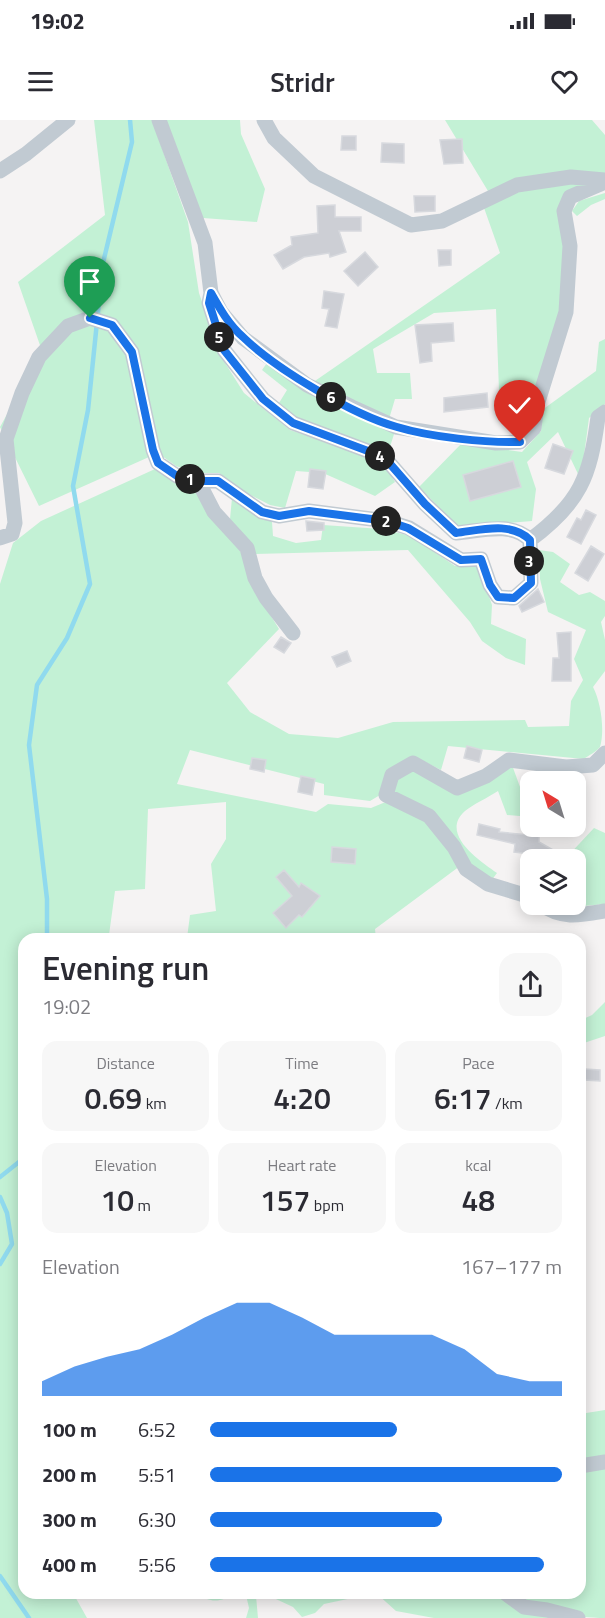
<!DOCTYPE html>
<html lang="en">
<head>
<meta charset="utf-8">
<style>
	:root { --surface:#fff; --page:#f7f7f7; --text:#2b2b33; --muted:#7c7c81; --accent:#1a73e8 }
	body { margin:0; font-family:"Titillium Web",sans-serif; background:var(--page); color:var(--text); height:100vh; display:flex; flex-direction:column; font-size:22px; white-space:nowrap }
	* { box-sizing:border-box; margin:0 }
	p { font-size:20px; color:var(--muted) }
	.icon { flex:none; width:33px; height:33px; fill:none; stroke:currentColor; stroke-width:2; stroke-linecap:round; stroke-linejoin:round }
	.map { position:relative; flex:1; overflow:hidden }
	.side { position:absolute; left:18px; top:813px; width:568px; height:666px; display:flex; flex-direction:column; background:var(--surface); border-radius:18px; box-shadow:0 3px 15px #0003 }
	.side>* { flex:none }
	.needle { width:39px; rotate:322deg }
	.buttons { position:absolute; left:520px; top:651px; display:grid; gap:12px }
	.buttons a { display:grid; place-items:center; width:66px; height:66px; border-radius:12px; background:var(--surface); box-shadow:0 3px 15px #0003; font-size:30px }
	.pin { position:absolute; display:grid; place-items:center; width:51px; height:51px; color:#fff; margin:-62px -26px; border-radius:50% 50% 50% 0; rotate:-45deg; box-shadow:0 0 6px #0007 }
	.pin .icon { rotate:45deg }
	.km { position:absolute; width:30px; height:30px; margin:-15px; border-radius:50%; background:#222; color:#fff; font-size:16px; line-height:30px; text-align:center }
	.round { display:grid; place-items:center; flex:none; width:63px; height:63px; border-radius:18px; background:var(--page) }
	.head { display:flex; align-items:center; justify-content:space-between; height:102px; padding:0 24px }
	h1 { font-size:33px; font-weight:600; line-height:45px }
	.stats { display:grid; grid-template-columns:repeat(3,1fr); gap:9px; height:102px; padding:6px 24px }
	.stats div { display:grid; align-content:center; border-radius:15px; background:var(--page); text-align:center }
	.stats b { font-size:30px; font-weight:600 }
	.stats small { font-size:16px; font-weight:400 }
	.stats p { font-size:16px }
	.chart { height:168px; padding:12px 24px }
	.chart p { display:flex; justify-content:space-between }
	.chart svg { width:100%; height:108px; margin-top:6px; fill:var(--accent); opacity:.7 }
	ul { padding:0 24px; list-style:none; font-size:20px }
	li { display:grid; grid-template-columns:96px 72px 1fr; align-items:center; height:45px }
	li i { height:15px; border-radius:8px; background:var(--accent) }
	.status { display:flex; justify-content:space-between; align-items:center; height:42px; padding:0 30px; background:var(--surface); direction:ltr }
	.status svg { height:16px; fill:currentColor }
	header { display:flex; justify-content:space-between; align-items:center; height:78px; padding:0 24px; background:var(--surface); font-size:27px; font-weight:600 }
	.map>svg:first-child { display:block }
	.green { fill:#c3f1d5; fill-rule:evenodd }
	.lines { fill:none; stroke-linecap:round; stroke-linejoin:round }
	.stream { stroke:#90daee; stroke-width:4.5 }
	.building { fill:#cdcfd5; stroke:#d7d9de; stroke-width:1.5 }
	.minor { stroke:#c1cad2; stroke-width:15 }
	.route-casing { stroke:#fff; stroke-width:12 }
	.route { stroke:#1a73e8; stroke-width:8 }
</style>
</head>
<body>
<div class="status"><b>19:02</b><svg viewBox="0 0 49 12"><path d="M0 12V9h3v3zM5 12V6h3v6zM10 12V3h3v9zM15 12V0h3v12zM26 1h20v11H26zM47 4h2v5h-2z"/></svg></div>
<header><svg class="icon" aria-label="menu" viewBox="0 0 24 24"><path d="M4 6h16M4 12h16M4 18h16"/></svg>Stridr<svg class="icon" aria-label="heart" viewBox="0 0 24 24"><path d="M12 20l-8-8c-3-5 5-10 8-4 3-6 11-1 8 4z"/></svg></header>
<div class="map">
<svg width="605" height="1498" viewBox="0 0 605 1498">
	<rect width="100%" height="100%" fill="#f5f3f3"/>
	<path class="green" d="M94,0h58l36,102 11,71 21,62 24,38 46,37 92,31 13,21 -20,14 -52,-23 -27,-2 -11,37 -15,-3 -25,-13 -26,-19h-23l-20,-7 -18,-13 -119,53 -39,-79 42,-76 -24,-69 87,-67z
		M165,0h75l1,14 24,55 -8,33 -54,-4z
		M445,0h147l13,15v42l-117,14z
		M573,60l23,2 -28,12 -6,118 -31,114 -32,-35 -3,-82 -62,4 -61,36 4,24h33l2,26h-17l-6,20 -77,-36 188,-130 -17,-48 38,-15z
		M605,73v6l-14,6 -14,11 -5,-5 7,-10z
		M605,219v65l-16,14 -6,45 -5,11 -20,-42 -31,30 9,27 -4,32 -74,6 -39,-40 43,-44 60,9 19,-21 1,-21 54,-39 3,-29z
		M269,240l126,71 -7,22 -95,-35 -14,-15 8,-13 -25,-20z
		M155,349l42,25 43,56 13,37 26,42 -52,54 23,29 39,22 49,4 55,-16 132,-2 3,7 41,-1 2,-25 12,-21 -9,-21 12,-29 -38,-18 -8,-33 -1,-29 14,2 17,12 -10,18 19,13 11,-3 15,9v15l-4,6 4,18v31l-12,16c8,15 12,44 7,60 -4,5 -11,8 -16,12l-136,-13 -7,24 -26,-13 -35,38 -10,6 -46,-6v-11l-134,-34 -13,34 139,28 12,-8 43,4 17,-7 41,20 31,45 -85,63 1,10h-352v654h49l14,25h-87v-1034l13,-41 28,-22zM226,682v37l-15,25 5,47 -26,4 -3,23 -78,-3 6,-44 30,-2 3,-80z
		M232,378l40,24 1,14 23,7 25,-3 2,-15 59,4 29,7 44,30 23,-1 14,40 -1,19 35,15 -1,26 -19,-7 -24,-17 -12,-19 -62,-72 -153,4 -25,-35z
		M512,645l19,52 -24,-2 -9,-24c-9,6 -26,14 -33,20 -26,23 15,50 32,62l-6,8 -21,-15 -12,-20 -67,-56 5,-13 18,-9 46,24z
		M594,708l11,5v71l-32,3 -13,-2 16,-1v-44l-11,-1z
		M605,882v34l-24,8v-24l11,-5z
		M605,1290v46l-24,5 -1,-47z
		M605,1346v152c-28,0 -74,-8 -96,-25h71l1,-123z
		M196,1473h40c-16,9 -24,11 -40,0z
		M263,1473h238l71,25h-138l-38,-7 -20,-18 -52,11 -9,9 -13,4 -9,-10z
		M246,1475l10,1 2,22h-12l3,-10z"/>
	<g class="lines">
		<path class="stream" d="M47,819v-40l-18,-154 8,-60 30,-47 23,-54 -17,-98 15,-76 15,-147 29,-121 -2,-22
			M0,1057l24,-19
			M0,1077l7,16 5,31 -12,20
			M0,1456l29,42"/>
	</g>
	<path class="building" d="M342,16h14v14h-15z
		M462,19l1,24 -19,1 -4,-24z
		M382,23l22,1v19l-23,-1z
		M414,76h21v15l-20,1z
		M335,85v12h26v14h-22l7,21 -16,5 -1,-4 -25,4 -21,12 -9,-14 18,-10 -1,-8 27,-4 -1,-27z
		M438,130h13v15l-12,1z
		M365,132l13,15 -20,19 -14,-15z
		M324,171l20,3 -7,34 -12,-2 4,-17 -7,-1z
		M453,203l1,18 -23,2 1,18 -12,2 -5,-38z
		M487,273l1,14 -44,5v-14z
		M553,324l20,7 -9,23 -19,-6z
		M513,341l8,26 -51,14 -7,-26z
		M310,349l16,2 -3,18 -15,-2z
		M586,390l10,5 -15,29 -14,-7 10,-19 4,2z
		M306,401l18,2v7l-17,1z
		M591,426l13,8 -16,27 -13,-8z
		M538,469l6,13 -22,10 -3,-6z
		M571,512v49h-19l1,-23h6l-2,-25z
		M281,517l10,6 -7,10 -10,-6z
		M347,531l4,10 -14,6 -5,-10z
		M467,626l15,4 -3,12 -15,-4z
		M252,638l14,2 -2,12 -14,-3z
		M301,656l14,3 -3,16 -14,-3z
		M479,704l21,5 -1,3 40,4v6l28,16 -53,-6 1,-8 -38,-9z
		M332,727l24,2 -1,15 -24,-2z
		M284,750l15,17 2,-4 19,13 -18,21 -3,-2 -13,13 -13,-15 19,-17 -16,-19z
		M584,949l16,1v11l-16,-1z"/>
	<g class="lines">
		<path class="minor" d="M159,0l46,123 6,50
			M264,0l10,18 40,38 97,49 31,-4 75,-36 54,-8 34,3
			M0,51l26,-17 42,-34
			M198,361l16,31 33,36 8,30 11,20 27,35
			M0,418l12,-4 3,-11 -9,-84 16,-46 17,-36 29,-31 22,-8 22,7 20,27 21,98 5,13 19,13 21,5h20l44,31 17,4 30,-5 78,10 22,7 52,32 20,-1 9,26 8,12 16,1 17,-15 -1,-43c50,-37 60,-63 68,-123l7,-5
			M530,420c-19,-19 -49,-9 -74,-7l-31,-29 -41,-47 -91,-34 -30,-24 -39,-49 -15,-47 2,-10 10,19 22,26 64,47 45,22 44,20 100,16 24,-1 14,-14 3,-23 29,-93 4,-66 -6,-35 6,-14 35,-15
			M531,777l-43,-13 -22,-15 -12,-22 -25,-31 -43,-21 6,-20 21,-12 44,25 29,-12 23,-16 57,7 27,-2 12,-12
			M541,784c20,16 41,11 64,7
			M580,1346l25,-4
			M505,1473l19,14 23,3 31,8"/>
	</g>
	<g class="lines">
		<g class="route-casing">
			<path id="route" d="M90,198l22,7 20,27 21,98 5,13 19,13 21,5h20l44,31 17,4 30,-5 78,10 21,7 53,32 20,-1 9,26 8,12 16,1 17,-15 -1,-43c-19,-19 -49,-10 -74,-7l-31,-29 -41,-47 -91,-34 -30,-24 -39,-49 -15,-47 2,-10c9,16 18,32 32,44 33,32 110,78 154,90 33,10 89,16 123,15"/>
		</g>
		<use href="#route" class="route"/>
	</g>
</svg>
<div class="buttons">
<a><svg class="needle" viewBox="-14 -14 28 28"><path d="M0-13l5 13h-10z" fill="#e53935"/><path d="M0 13l5-13h-10z" fill="#7c7c81"/></svg></a>
<a><svg class="icon" aria-label="layers" viewBox="0 0 24 24"><path d="M12 4l9 5-9 5-9-5zM3 14l9 5 9-5"/></svg></a>
</div>
<div class="pin" style="left:90px;top:198px;background:#1e9e55"><svg class="icon" aria-label="arrive" viewBox="0 0 24 24"><path d="M6 21V4h12l-3 4 3 4H6"/></svg></div>
<div class="pin" style="left:520px;top:322px;background:#d93025"><svg class="icon" aria-label="check" viewBox="0 0 24 24"><path d="M5 12l5 5 9-10"/></svg></div>
<b class="km" style="left:190px;top:359px">1</b>
<b class="km" style="left:386px;top:401px">2</b>
<b class="km" style="left:529px;top:441px">3</b>
<b class="km" style="left:380px;top:336px">4</b>
<b class="km" style="left:219px;top:217px">5</b>
<b class="km" style="left:331px;top:277px">6</b>
<section class="side">
<div class="head"><div><h1>Evening run</h1><p>19:02</p></div><a class="round"><svg class="icon" aria-label="share" viewBox="0 0 24 24"><path d="M12 15V3M7 8l5-5 5 5M5 13v7h14v-7"/></svg></a></div>
<div class="stats">
<div><p>Distance</p><b>0.69<small> km</small></b></div>
<div><p>Time</p><b>4:20</b></div>
<div><p>Pace</p><b>6:17<small> /km</small></b></div>
</div>
<div class="stats">
<div><p>Elevation</p><b>10<small> m</small></b></div>
<div><p>Heart rate</p><b>157<small> bpm</small></b></div>
<div><p>kcal</p><b>48</b></div>
</div>
<div class="chart"><p><span>Elevation</span>167–177 m</p>
<svg viewBox="0 0 160 44" preserveAspectRatio="none"><path d="M0 44V38L10 32L20 28L30 25L40 19L50 12L60 6L70 6L80 12L90 19L100 19L110 19L120 19L130 25L140 35L150 38L160 38V44z"/></svg>
</div>
<ul>
<li><b>100 m</b>6:52<i style="width:53%"></i></li>
<li><b>200 m</b>5:51<i style="width:100%"></i></li>
<li><b>300 m</b>6:30<i style="width:66%"></i></li>
<li><b>400 m</b>5:56<i style="width:95%"></i></li>
</ul>
</section>
</div>
</body>
</html>
